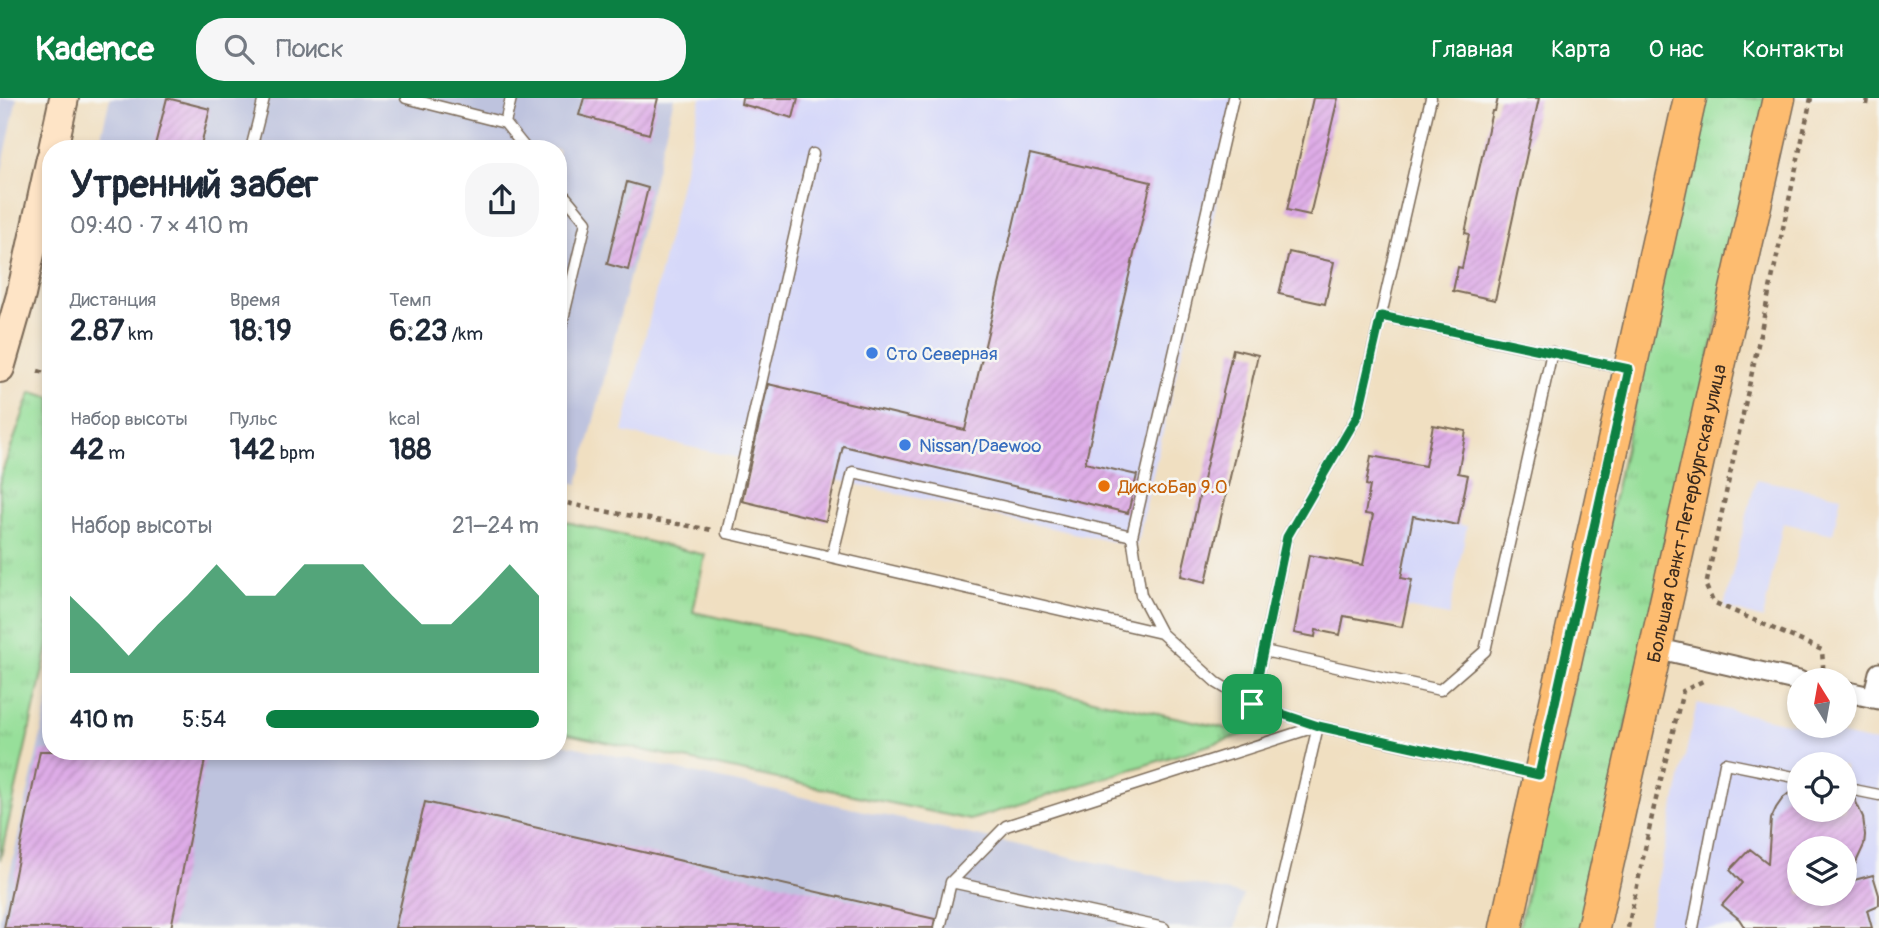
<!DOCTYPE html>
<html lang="ru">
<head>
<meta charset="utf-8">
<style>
	:root { --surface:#fff; --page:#f6f6f7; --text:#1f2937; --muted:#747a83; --accent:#0b8043 }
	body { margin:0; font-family:Pangolin,sans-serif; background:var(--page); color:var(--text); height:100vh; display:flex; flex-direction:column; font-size:26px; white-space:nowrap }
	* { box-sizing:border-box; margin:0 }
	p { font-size:23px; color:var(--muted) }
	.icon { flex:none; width:38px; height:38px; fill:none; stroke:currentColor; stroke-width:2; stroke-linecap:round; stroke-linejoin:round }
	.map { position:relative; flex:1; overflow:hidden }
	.details { position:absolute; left:42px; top:42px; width:525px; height:620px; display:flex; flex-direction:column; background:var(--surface); border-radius:28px; box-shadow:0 4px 10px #0003 }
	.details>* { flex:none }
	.needle { width:46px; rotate:349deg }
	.controls { position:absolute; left:1787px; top:570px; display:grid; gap:14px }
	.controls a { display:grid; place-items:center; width:70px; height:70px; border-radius:50%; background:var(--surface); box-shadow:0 4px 10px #0003; font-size:35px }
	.pin { position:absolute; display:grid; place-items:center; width:60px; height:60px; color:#fff; margin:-30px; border-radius:14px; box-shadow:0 4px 10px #0006 }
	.round { display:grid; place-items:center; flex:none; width:74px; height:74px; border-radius:28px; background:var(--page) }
	.summary { display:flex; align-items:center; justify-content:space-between; height:119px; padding:0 28px }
	h1 { font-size:38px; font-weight:800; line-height:52px }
	.stats { display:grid; grid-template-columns:repeat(3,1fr); gap:10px; height:119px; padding:7px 28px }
	.stats div { display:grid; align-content:center }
	.stats b { font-size:30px; font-weight:800 }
	.stats small { font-size:19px; font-weight:400 }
	.stats p { font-size:19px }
	.chart { height:196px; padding:14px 28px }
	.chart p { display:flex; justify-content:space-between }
	.chart svg { width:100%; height:126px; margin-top:7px; fill:var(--accent); opacity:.7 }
	ul { padding:0 28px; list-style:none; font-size:23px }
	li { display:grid; grid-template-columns:112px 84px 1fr; align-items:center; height:52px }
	li i { height:18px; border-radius:9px; background:var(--accent) }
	header { display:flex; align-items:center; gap:42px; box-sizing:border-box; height:98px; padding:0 35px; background:var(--accent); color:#fff }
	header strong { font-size:33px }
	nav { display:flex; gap:38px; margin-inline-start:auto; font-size:24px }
	.search { width:490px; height:63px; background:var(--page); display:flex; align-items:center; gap:18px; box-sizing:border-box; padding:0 24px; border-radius:28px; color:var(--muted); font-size:26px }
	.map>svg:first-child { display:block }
	.built { fill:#d6d8f9; fill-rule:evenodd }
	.industrial { fill:#bec3de }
	.grass { fill:url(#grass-tufts); stroke:#69845c; stroke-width:2 }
	.building { fill:url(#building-hatch); fill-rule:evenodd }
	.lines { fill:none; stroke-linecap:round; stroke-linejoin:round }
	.service-casing { stroke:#7a6957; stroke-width:13 }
	.minor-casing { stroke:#7a6957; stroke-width:23 }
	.secondary-casing { stroke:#7a6957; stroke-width:32 }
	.primary-casing { stroke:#7a6957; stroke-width:35 }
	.path { stroke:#7a6957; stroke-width:4.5; stroke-dasharray:5 5; stroke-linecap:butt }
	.service { stroke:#fff; stroke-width:10 }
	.minor { stroke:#fff; stroke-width:19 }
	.secondary { stroke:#fee4c6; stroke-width:28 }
	.primary { stroke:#fdbc70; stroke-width:32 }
	.route-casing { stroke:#fff; stroke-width:14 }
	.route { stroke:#0b8043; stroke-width:9 }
	.shop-dot { fill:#3f7fe0; stroke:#f6f6f2; stroke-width:2.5 }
	.food-dot { fill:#e8710a; stroke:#f6f6f2; stroke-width:2.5 }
	.labels { text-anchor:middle; stroke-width:5; stroke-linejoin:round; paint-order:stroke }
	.shop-label { font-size:19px; fill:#366cbe; stroke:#f6f6f2; text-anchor:start }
	.food-label { font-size:19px; fill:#c56008; stroke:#f6f6f2; text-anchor:start }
	.street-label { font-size:19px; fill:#3b2a1e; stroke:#f6f6f2 }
</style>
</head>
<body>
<header>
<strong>Kadence</strong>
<div class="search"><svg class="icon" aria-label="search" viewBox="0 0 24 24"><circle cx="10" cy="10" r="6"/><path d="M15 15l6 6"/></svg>Поиск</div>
<nav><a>Главная</a><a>Карта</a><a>О нас</a><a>Контакты</a></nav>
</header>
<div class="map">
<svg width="1879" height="830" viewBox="0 0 1879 830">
	<defs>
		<pattern id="grass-tufts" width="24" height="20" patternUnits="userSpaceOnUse" patternTransform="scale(1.75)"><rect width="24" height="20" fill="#97df9a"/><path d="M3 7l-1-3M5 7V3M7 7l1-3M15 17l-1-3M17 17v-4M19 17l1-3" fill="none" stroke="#83c084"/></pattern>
		<pattern id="building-hatch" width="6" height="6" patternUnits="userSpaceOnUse" patternTransform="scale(1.75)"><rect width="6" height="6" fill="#deace7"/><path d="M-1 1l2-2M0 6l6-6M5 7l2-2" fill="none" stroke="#bf94c6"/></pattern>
	</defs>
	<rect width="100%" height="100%" fill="#f6f6f2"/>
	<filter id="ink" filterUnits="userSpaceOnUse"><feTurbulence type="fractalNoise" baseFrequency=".0143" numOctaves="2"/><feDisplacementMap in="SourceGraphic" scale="14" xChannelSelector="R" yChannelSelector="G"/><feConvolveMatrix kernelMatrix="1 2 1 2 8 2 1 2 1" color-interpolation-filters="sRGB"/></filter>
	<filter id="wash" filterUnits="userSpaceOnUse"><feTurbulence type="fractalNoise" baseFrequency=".00686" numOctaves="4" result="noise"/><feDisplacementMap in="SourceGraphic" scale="28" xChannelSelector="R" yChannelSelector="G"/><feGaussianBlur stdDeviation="1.57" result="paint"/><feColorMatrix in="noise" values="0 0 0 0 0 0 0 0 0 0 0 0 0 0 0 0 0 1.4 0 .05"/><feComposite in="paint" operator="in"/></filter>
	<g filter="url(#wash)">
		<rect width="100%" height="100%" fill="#f0dfc1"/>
		<path class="built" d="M701,0h540l-105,449 -513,-115z
			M1756,381l85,17 -8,38 -50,-11 -20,96 -39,-12z
			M1402,416l65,12 -18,90 -43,-8 5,-28 -10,-2 9,-47z
			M1697,605l182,40v185h-232zM1799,667h45v45h-45zM1799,751h45v45h-45z"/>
		<path class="industrial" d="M0,0h17l-17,81z
			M110,0h564l-96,386 -20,-4v-331h-460z
			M51,592v61h507v-8l685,152 -8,33h-1235v-11z"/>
		<path class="grass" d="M1702,0h66l-187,830h-62z
			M31,294l20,5v227h-4l4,1v9l-51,226v-382z
			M558,422l147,35 -12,57 555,121 -278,87 -412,-88z"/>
		<g id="blocks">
			<path class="building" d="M167,0l43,11 -10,40h-46z
				M584,0h74l-9,36 -70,-19z
				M742,0h56l-5,20 -52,-14z
				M1313,0h25l-28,117 -23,-5z
				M1498,0h41l-44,202 -42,-9 5,-24 4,1 7,-34 -4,-1 27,-122h3z
				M1030,56l121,28 -66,281 52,12 -9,38 -285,-67 -17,75 -84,-20 26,-117 197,46z
				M627,84l21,6 -20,82 -21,-6z
				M1289,154l45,10 -9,42 -46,-10z
				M1233,251l25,6 -52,227 -25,-6z
				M1433,327l33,6 -8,42 10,2 -10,50 -45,-9 -12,62 11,2 -10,47 -58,-11 -4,19 -24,-5 -1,7 -21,-4 15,-78 54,10 10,-50 -8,-1 5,-28 -4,-1 5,-29 54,10z
				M40,653h120l45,9 -34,168h-167z
				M1799,687v25h45v-14l10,2 9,19 2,18 -1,10 -17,37 26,-7 6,20v10l-12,5 5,18h-127l-6,-9 -17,-14 20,-22 -12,-13 20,-21 18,14 3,-44 5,-11 7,-10zM1799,751h45v45h-45z
				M425,704l510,117 -2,9h-538z"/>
		</g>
	</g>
	<g filter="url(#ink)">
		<use href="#blocks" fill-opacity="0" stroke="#7a6957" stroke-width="2"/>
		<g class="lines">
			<g class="service-casing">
				<path id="service" d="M406,0l99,25
					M511,0l-6,25 21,26
					M251,51l13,-51
					M813,56l-86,379 434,100 56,50 35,21 66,22 217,49
					M558,90l28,34 -28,118
					M1381,218l246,53
					M832,459l21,-85 279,64
					M1161,535l-20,-38 -9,-59 101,-438
					M1264,553l176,39 45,-39 67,-299
					M1252,606l35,-167 71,-122 73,-317
					M1844,690l35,7
					M951,784l213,46
					M940,830l11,-46 55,-56 312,-100
					M1271,830l47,-202
					M1693,830l32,-165 74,15"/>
			</g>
			<g class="minor-casing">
				<path id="minor" d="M1656,550l143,33
					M1844,593l35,8
					M1873,600l6,-25"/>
			</g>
			<g class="secondary-casing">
				<path id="secondary" d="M53,51l11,-51
					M0,270l21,-73 30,-137"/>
			</g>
			<g class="primary-casing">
				<g id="primary">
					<path d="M1506,830l184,-830"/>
					<path id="s1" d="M1593,830l186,-830"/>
				</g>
			</g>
			<path class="path" d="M1811,0l-105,488 7,16 109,48 2,31
				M1867,7l1,-7
				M38,273l13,4
				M558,403l40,9 114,20
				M1628,830l26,-121 29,-116 22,-11"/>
			<use href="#service" class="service"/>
			<use href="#minor" class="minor"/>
			<use href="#secondary" class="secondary"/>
			<use href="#primary" class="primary"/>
		</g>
	</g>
	<g class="lines" filter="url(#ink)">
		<g class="route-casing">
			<path id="route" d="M1381,218l248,53 -90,406 -221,-49 -66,-22 35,-167 71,-122z"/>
		</g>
		<use href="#route" class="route"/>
	</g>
	<g class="shop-dot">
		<circle cx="872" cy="255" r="7"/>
		<circle cx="905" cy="347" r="7"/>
	</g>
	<circle class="food-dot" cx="1104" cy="388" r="7"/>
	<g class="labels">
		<g class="shop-label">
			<text x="886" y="262">Сто Северная</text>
			<text x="919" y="354">Nissan/Daewoo</text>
		</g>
		<g class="food-label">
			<text x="1118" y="395">ДискоБар 9.0</text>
		</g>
		<g class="street-label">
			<text dy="7" stroke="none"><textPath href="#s1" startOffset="425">Большая Санкт-Петербургская улица</textPath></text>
		</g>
	</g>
</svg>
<div class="controls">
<a><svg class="needle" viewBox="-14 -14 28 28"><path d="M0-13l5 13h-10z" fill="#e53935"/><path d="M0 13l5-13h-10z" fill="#747a83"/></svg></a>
<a><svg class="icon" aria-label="locate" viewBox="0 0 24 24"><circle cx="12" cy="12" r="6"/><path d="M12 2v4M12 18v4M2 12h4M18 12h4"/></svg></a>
<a><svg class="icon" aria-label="layers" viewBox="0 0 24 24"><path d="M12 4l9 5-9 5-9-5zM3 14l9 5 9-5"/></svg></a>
</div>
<div class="pin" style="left:1252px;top:606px;background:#1e9e55"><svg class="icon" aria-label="arrive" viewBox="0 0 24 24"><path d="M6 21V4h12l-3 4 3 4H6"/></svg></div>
<section class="details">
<div class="summary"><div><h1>Утренний забег</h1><p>09:40 · 7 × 410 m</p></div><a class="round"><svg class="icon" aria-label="share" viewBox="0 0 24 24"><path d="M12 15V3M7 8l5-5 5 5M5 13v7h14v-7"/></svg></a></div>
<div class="stats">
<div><p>Дистанция</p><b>2.87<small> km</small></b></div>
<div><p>Время</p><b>18:19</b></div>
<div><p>Темп</p><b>6:23<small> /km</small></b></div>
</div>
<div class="stats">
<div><p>Набор высоты</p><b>42<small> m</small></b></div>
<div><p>Пульс</p><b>142<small> bpm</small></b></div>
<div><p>kcal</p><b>188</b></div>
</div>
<div class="chart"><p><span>Набор высоты</span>21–24 m</p>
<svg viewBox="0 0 160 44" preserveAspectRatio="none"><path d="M0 44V17L10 27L20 38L30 27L40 17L50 6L60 17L70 17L80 6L90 6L100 6L110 17L120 27L130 27L140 17L150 6L160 17V44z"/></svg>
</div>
<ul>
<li><b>410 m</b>5:54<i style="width:100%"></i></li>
</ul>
</section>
</div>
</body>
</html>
